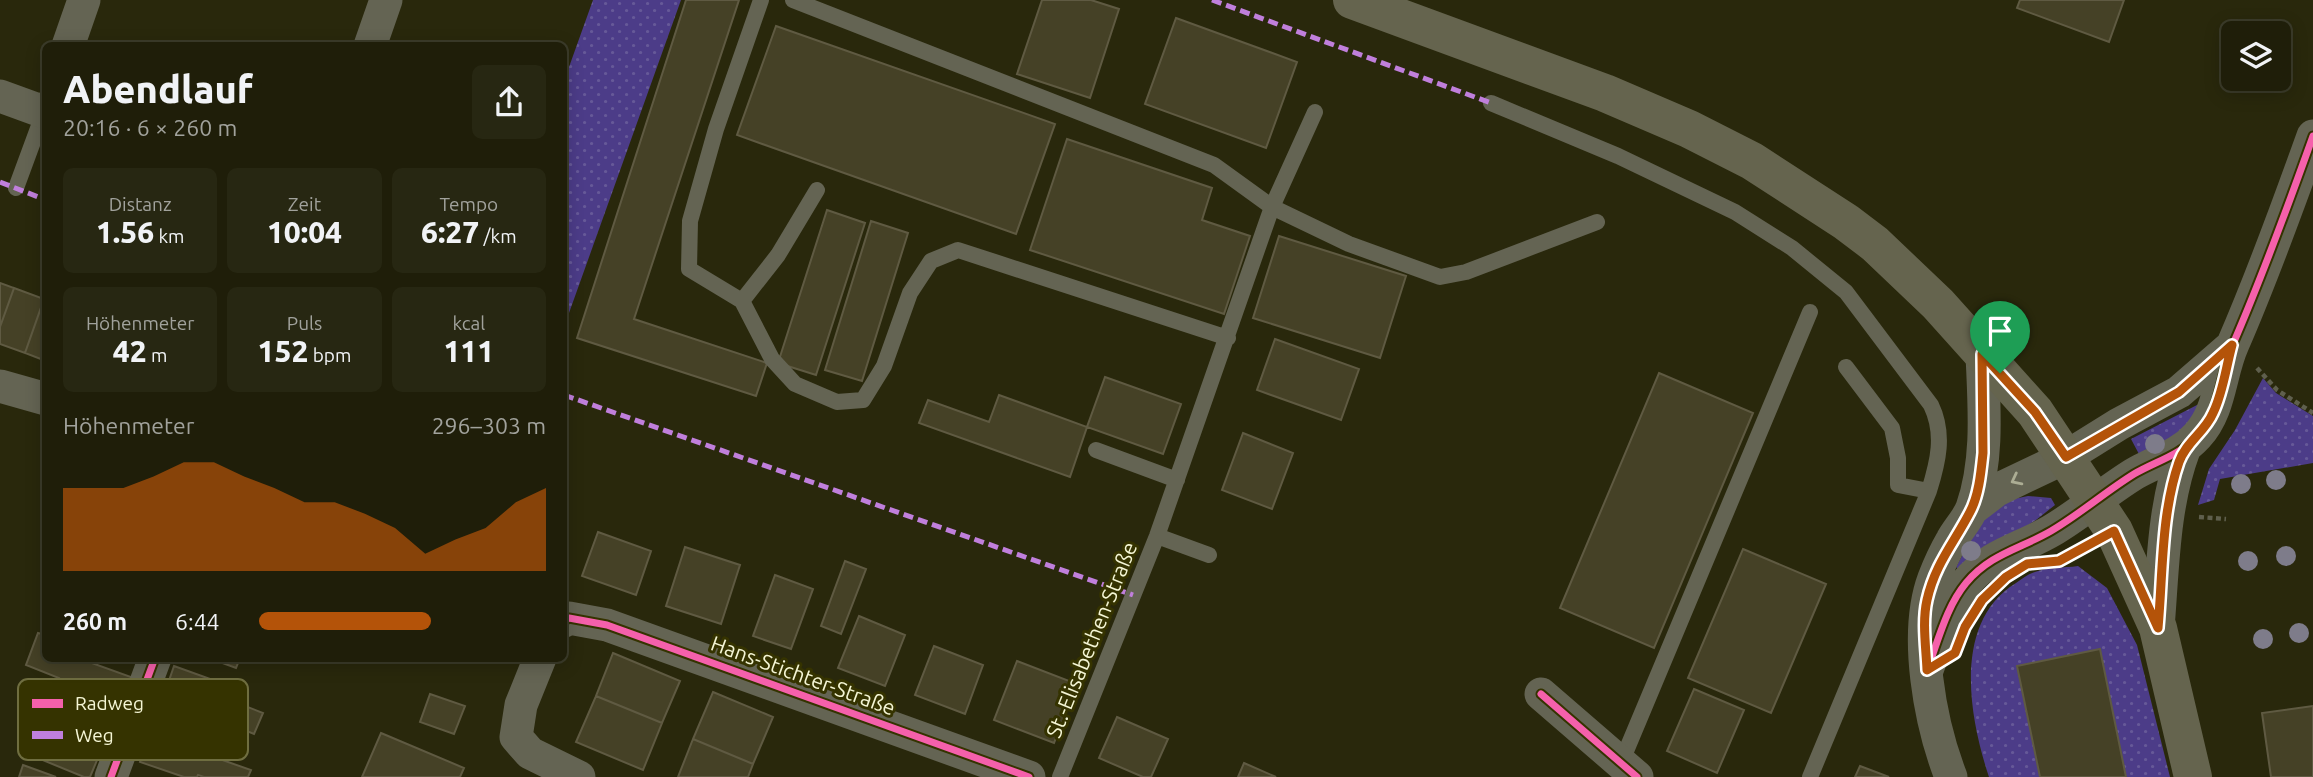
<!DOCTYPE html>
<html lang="de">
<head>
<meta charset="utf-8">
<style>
	:root { --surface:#1f1e09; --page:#272712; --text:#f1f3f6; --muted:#a1a29c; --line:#3c3c2a; --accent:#b45309 }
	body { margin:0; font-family:Ubuntu,sans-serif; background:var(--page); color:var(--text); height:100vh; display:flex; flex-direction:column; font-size:26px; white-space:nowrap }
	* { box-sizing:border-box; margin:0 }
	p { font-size:23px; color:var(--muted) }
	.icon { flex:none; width:38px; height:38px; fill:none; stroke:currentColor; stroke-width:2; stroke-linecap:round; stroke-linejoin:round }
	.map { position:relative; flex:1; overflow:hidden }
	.panel { position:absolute; left:42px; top:42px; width:525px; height:620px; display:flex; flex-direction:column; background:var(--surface); border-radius:10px; box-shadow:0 4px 18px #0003,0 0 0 2px var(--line) }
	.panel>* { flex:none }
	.controls { position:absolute; left:2221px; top:21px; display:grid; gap:14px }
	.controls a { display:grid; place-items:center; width:70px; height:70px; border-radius:10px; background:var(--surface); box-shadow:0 4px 18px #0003,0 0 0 2px var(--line); font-size:35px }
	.pin { position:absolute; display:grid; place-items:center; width:60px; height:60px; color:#fff; margin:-72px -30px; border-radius:50% 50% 50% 0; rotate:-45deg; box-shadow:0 0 7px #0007 }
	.pin .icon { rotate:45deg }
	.round { display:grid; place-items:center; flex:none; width:74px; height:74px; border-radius:10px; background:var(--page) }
	.headline { display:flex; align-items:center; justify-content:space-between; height:119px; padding:0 21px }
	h1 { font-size:38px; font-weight:800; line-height:52px }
	.figures { display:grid; grid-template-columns:repeat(3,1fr); gap:10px; height:119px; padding:7px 21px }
	.figures div { display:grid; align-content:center; border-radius:10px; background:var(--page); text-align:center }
	.figures b { font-size:30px; font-weight:800 }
	.figures small { font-size:19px; font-weight:400 }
	.figures p { font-size:19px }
	.chart { height:196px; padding:14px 21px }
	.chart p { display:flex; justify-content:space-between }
	.chart svg { width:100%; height:126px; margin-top:7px; fill:var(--accent); opacity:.7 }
	ul { padding:0 21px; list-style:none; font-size:23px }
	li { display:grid; grid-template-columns:112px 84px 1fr; align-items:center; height:52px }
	li i { height:18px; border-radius:9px; background:var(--accent) }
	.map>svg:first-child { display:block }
	.grass { fill:url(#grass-dots) }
	.building { fill:#454126; stroke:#5f5a42; stroke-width:2 }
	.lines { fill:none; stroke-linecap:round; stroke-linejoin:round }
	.path { stroke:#5f5f4d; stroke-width:4.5; stroke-dasharray:5 3.5; stroke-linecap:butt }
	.lane { stroke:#646453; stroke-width:16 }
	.street { stroke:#646453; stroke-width:33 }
	.secondary { stroke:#65644e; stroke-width:38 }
	.quiet { stroke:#c07fdc; stroke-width:5; stroke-dasharray:10 5; stroke-linecap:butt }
	.cycleway-casing { stroke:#353300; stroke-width:11 }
	.cycleway { stroke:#f560ab; stroke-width:7 }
	.tree { fill:#7e7c8a }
	.oneway { stroke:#acad94 }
	.route-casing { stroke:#fff; stroke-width:14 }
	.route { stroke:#b45309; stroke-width:9 }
	.labels { text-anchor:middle; stroke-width:6; stroke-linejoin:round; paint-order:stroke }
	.street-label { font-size:21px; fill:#f5f6d5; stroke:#353300 }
	.key { fill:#353300; stroke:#6f6e40; stroke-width:2 }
	.key-label { font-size:19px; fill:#f5f6d5 }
</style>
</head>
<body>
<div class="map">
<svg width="2313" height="777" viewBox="0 0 2313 777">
	<defs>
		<pattern id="grass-dots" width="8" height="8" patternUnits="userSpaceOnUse" patternTransform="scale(1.75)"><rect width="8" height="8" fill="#4c3c88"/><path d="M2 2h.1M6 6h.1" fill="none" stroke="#665998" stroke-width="1.8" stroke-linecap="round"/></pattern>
	</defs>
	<rect width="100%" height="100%" fill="#29280c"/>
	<path class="grass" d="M593,0h88l-117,327v-246z
		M2263,378l13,15 37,23v47l-93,16 -6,21 -16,5 11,-36 26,-39z
		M2197,405l2,2 -19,28 -40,21 -9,-17z
		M2028,496l23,2 4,7 -19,15 -77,50 -3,-3 26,-48 22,-18z
		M2078,566l29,22 30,57 33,132h-44l-26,-128 -82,17 22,111h-51c-20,-60 -37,-155 27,-194 6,-4 12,-9 19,-11 12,-5 29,-4 43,-6z"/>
	<path class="building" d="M686,0h53l-105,319 133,44 -11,33 -179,-58z
		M1042,0h49l28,9 -29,89 -73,-24z
		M2020,0h104l-15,42 -92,-34z
		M1176,18l121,44 -31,86 -121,-44z
		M776,26l279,98 -39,110 -279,-99z
		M1067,139l145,49 -10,32 48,16 -26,78 -194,-64z
		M827,210l38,13 -49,152 -38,-12z
		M871,221l37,12 -46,148 -37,-11z
		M1279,236l127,40 -26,82 -127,-40z
		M0,283l14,5 -14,39z
		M14,288l30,11 -19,54 -25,-9v-17z
		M44,299l2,1v61l-21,-8z
		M1275,339l84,30 -18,51 -84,-30z
		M1659,373l94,40 -99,235 -94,-40z
		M1105,377l76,27 -18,50 -76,-27z
		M999,395l88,32 -17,50 -151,-54 9,-23 61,22z
		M1243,433l50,20 -21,56 -50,-19z
		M598,532l53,19 -15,44 -54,-19z
		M685,547l55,18 -19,59 -55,-18z
		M1743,549l83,35 -55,129 -83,-35z
		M845,561l21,8 -25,65 -20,-8z
		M775,575l38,14 -22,60 -38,-13z
		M859,616l46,19 -20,51 -47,-18z
		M38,633l8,2v23h32l53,19 -20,56 -64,-23 12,-32 -33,-13z
		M934,646l49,19 -18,49 -50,-19z
		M2100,649l26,128h-86l-23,-111z
		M613,653l67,28 -18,42 -66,-27z
		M209,658h31l-4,10z
		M1017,661l60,23 -23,59 -60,-23z
		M174,666l53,19 -5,12 41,16 -9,21 -39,-16 -1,4 -53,-18z
		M1694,689l50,21 -27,63 -50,-22z
		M713,692l60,25 -20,47 -60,-25z
		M430,694l35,12 -11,28 -34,-12z
		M596,696l66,27 -19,47 -67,-28z
		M2313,706v71h-42l-9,-64z
		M1117,717l51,22 -17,38h-8l-44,-19z
		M155,718l56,19 -6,17 46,16 -3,7h-44l-6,-2 -1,2h-13l-44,-15z
		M38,729l62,24 -10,24h-6l-56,-23z
		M381,733l83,35 -4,9h-98z
		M693,739l60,25 -5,13h-70z
		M1244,763l32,14h-38z
		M23,765l33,12h-37z
		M1860,766l29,11h-34z"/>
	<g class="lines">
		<path class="path" d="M2257,368l20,22 36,23
			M2199,517l27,2"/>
		<path class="lane" d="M761,0l-45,129 -26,92 -1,48 53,32 30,58 23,25 42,18 26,-2 21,-34 26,-73 21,-32 27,-11 270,88
			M793,0l421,165 58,42 77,37 91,33 26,-5 131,-50
			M1491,103l127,53 117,56 57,36 54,44 85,113c14,29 7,57 -2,86l-119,286
			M16,188l28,-76
			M742,301l36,-46 39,-65
			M1846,367l46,61 6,30v27l31,6
			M1096,450l81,30
			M1157,536l52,19
			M1621,763l189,-451
			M1060,777l97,-241 115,-329 43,-95"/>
		<path class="street" d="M68,46l16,-46
			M370,46l16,-46
			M0,96l44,16 2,-4
			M0,386l46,13
			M1971,510l26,-20 69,-33 53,-33 60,-32 53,-46
			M564,621l5,-3 38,7 422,152
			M2158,628c5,-60 5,-122 26,-178
			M540,658l-19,47 -5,32 14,16 49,24
			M1927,670c11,-28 19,-63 39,-87 24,-29 54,-34 85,-52 29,-17 54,-39 83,-57 22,-13 45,-18 63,-38 24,-26 22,-61 36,-92 30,-69 55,-138 80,-208
			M1541,694l96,83
			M111,777l44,-119
			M1951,777c-21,-54 -38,-143 -17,-199 5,-13 11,-26 18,-38 6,-11 16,-21 20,-32 17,-49 12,-103 10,-154"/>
		<path class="secondary" d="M1352,0l253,93 84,36 63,32 94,61 29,22 63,60 97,108 79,119 44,97 35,149"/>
		<path class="quiet" d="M1212,0l279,103
			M0,182l46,18
			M564,395l569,200"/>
		<g class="cycleway-casing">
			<path id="cycleway" d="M564,621l5,-3 38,7 422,152
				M1927,670c11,-28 19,-63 39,-87 24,-29 54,-34 85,-52 29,-17 54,-39 83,-57 22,-13 45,-18 63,-38 24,-26 22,-61 36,-92 30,-69 55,-138 80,-208
				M1541,694l96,83
				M111,777l44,-119"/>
		</g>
		<use href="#cycleway" class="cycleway"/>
	</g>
	<g class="tree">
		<circle cx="2155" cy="444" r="10"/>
		<circle cx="2276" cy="480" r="10"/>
		<circle cx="2241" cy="484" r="10"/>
		<circle cx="1971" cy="551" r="10"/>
		<circle cx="2286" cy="556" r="10"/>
		<circle cx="2248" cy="561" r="10"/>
		<circle cx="2299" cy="633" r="10"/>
		<circle cx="2263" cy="639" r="10"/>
	</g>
	<defs><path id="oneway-chevron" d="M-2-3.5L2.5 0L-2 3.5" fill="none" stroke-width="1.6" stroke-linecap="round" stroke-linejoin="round" transform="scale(1.75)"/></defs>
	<use class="oneway" href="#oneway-chevron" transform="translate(2016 480) rotate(153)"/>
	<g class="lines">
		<g class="route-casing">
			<path id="route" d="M2232,345c-6,22 -9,48 -19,68 -8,19 -27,29 -34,49 -18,52 -16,111 -21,166l-44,-97 -55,30 -32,3 -21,13 -24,23 -17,27 -10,26 -28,17c-1,-23 -5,-48 0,-70 8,-36 27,-57 43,-88 9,-17 11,-40 13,-59l-1,-99 53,58 31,45 113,-65z"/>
		</g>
		<use href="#route" class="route"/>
	</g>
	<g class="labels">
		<g class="street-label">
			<text transform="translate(1092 640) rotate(-68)" y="7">St.-Elisabethen-Straße</text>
			<text transform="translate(803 676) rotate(20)" y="7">Hans-Stichter-Straße</text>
		</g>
	</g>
	<rect x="18" y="679" width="230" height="81" rx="10" class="key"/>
	<rect x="32" y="699" width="31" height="9" fill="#f560ab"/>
	<rect x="32" y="731" width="31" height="8" fill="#c07fdc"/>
	<g class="key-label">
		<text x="75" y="710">Radweg</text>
		<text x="75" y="742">Weg</text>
	</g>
</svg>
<div class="controls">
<a><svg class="icon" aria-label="layers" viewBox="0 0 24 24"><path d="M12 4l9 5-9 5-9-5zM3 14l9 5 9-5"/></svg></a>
</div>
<div class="pin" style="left:2000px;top:373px;background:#1e9e55"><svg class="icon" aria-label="arrive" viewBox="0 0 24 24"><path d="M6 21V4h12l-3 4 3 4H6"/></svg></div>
<section class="panel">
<div class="headline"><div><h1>Abendlauf</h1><p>20:16 · 6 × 260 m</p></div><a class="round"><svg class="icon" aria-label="share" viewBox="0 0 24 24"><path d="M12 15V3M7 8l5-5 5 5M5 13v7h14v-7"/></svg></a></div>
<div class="figures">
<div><p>Distanz</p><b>1.56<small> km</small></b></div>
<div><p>Zeit</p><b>10:04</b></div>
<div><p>Tempo</p><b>6:27<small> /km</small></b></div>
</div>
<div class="figures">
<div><p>Höhenmeter</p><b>42<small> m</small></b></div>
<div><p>Puls</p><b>152<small> bpm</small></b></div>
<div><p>kcal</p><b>111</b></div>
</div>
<div class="chart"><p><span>Höhenmeter</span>296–303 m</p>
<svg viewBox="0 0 160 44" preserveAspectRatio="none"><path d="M0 44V15L10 15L20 15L30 11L40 6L50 6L60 11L70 15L80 20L90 20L100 24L110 29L120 38L130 33L140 29L150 20L160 15V44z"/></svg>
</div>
<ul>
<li><b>260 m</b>6:44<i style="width:60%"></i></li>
</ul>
</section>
</div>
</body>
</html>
